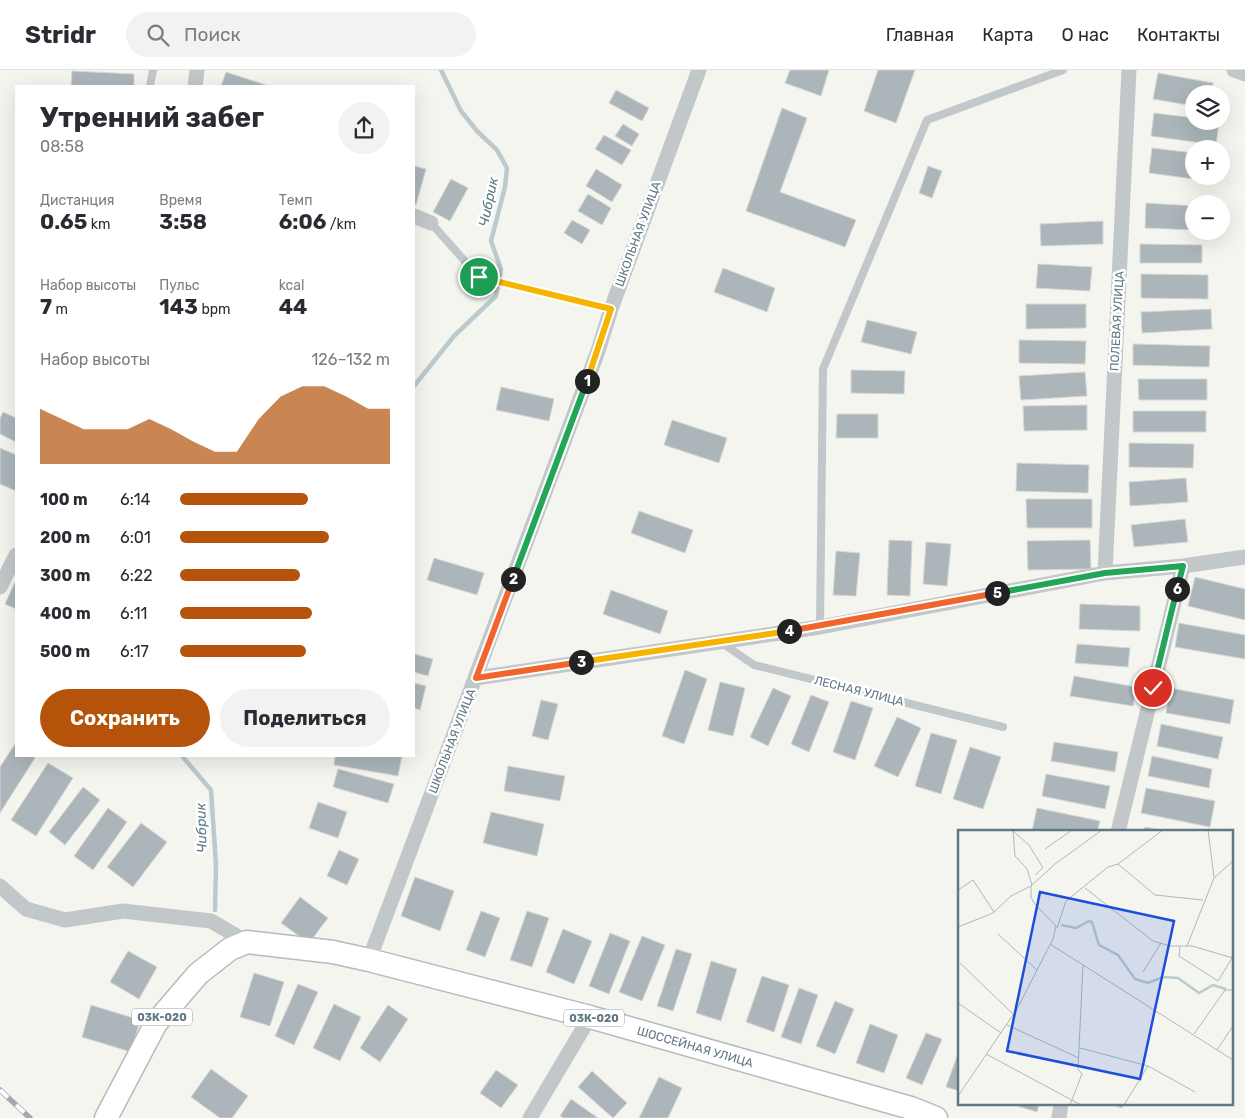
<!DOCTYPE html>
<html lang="ru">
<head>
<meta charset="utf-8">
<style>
	:root { --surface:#fff; --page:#f2f2f3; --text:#2b2b33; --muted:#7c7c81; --line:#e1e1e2; --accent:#b45309 }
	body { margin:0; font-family:Rubik,sans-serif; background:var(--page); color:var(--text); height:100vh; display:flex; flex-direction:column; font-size:19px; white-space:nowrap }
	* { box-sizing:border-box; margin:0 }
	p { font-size:16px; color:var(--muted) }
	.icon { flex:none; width:28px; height:28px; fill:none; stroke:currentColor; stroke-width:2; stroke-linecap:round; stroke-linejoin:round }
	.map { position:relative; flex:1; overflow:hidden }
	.sheet { position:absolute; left:15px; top:15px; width:400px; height:672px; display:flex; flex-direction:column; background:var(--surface); border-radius:0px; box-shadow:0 5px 20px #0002 }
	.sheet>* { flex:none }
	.fabs { position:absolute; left:1185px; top:15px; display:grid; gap:10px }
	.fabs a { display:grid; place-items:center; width:45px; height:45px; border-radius:50%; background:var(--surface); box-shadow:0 5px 20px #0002; font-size:25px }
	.pin { position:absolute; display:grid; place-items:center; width:42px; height:42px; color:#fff; margin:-21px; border:2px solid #fff; border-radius:50%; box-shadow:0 1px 5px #0007 }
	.km { position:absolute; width:25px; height:25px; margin:-12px; border-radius:50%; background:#222; color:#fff; font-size:14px; line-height:25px; text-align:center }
	.round { display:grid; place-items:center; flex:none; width:52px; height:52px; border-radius:26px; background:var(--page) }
	.headline { display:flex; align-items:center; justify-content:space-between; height:85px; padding:0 25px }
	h1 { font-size:28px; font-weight:700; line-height:38px }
	.figures { display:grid; grid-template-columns:repeat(3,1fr); gap:8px; height:85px; padding:5px 25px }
	.figures div { display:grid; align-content:center }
	.figures b { font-size:21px; font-weight:700 }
	.figures small { font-size:14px; font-weight:400 }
	.figures p { font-size:14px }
	.chart { height:140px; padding:10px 25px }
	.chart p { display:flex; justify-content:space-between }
	.chart svg { width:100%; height:90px; margin-top:5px; fill:var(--accent); opacity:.7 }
	.button { display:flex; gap:10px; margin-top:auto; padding:10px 25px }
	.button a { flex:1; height:58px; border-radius:30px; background:var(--accent); color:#fff; font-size:20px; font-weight:700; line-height:58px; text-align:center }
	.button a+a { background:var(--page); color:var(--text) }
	ul { padding:0 25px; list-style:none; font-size:16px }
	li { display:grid; grid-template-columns:80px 60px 1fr; align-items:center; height:38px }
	li i { height:12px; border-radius:6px; background:var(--accent) }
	header { display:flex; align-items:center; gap:30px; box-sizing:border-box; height:70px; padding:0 25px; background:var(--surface); border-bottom:1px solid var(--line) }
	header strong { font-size:24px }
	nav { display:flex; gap:28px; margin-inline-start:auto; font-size:18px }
	.search { width:350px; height:45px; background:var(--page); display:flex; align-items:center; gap:12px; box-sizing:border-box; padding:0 18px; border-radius:28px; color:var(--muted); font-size:19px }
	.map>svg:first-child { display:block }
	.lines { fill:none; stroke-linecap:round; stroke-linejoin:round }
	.stream { stroke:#bccace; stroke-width:4.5 }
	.building { fill:#acb6ba; stroke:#d6d6d3 }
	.primary-casing { stroke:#b5babd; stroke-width:25 }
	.lane { stroke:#c2c7ca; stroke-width:8 }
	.street { stroke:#c2c7ca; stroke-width:15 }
	.primary { stroke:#fff; stroke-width:22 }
	.rail-casing { stroke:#a2aaaf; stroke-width:5.5 }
	.rail { stroke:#fff; stroke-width:4; stroke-dasharray:11; stroke-linecap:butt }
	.split-1-casing { stroke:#fff; stroke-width:10 }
	.split-2-casing { stroke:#fff; stroke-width:10 }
	.split-3-casing { stroke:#fff; stroke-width:10 }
	.split-4-casing { stroke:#fff; stroke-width:10 }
	.split-5-casing { stroke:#fff; stroke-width:10 }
	.split-6-casing { stroke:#fff; stroke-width:10 }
	.split-7-casing { stroke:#fff; stroke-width:10 }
	.split-1 { stroke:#f5b400; stroke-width:6 }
	.split-2 { stroke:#22a559; stroke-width:6 }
	.split-3 { stroke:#f0652b; stroke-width:6 }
	.split-4 { stroke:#f5b400; stroke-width:6 }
	.split-5 { stroke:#f0652b; stroke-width:6 }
	.split-6 { stroke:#22a559; stroke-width:6 }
	.split-7 { stroke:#22a559; stroke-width:6 }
	.labels { text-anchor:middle; stroke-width:5; stroke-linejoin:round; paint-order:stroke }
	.shield { fill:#fff; stroke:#90a0aa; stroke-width:1 }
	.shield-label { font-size:11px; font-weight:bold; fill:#617885 }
	.street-label { font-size:12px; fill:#617885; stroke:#fff }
	.water-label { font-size:14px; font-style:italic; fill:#5c7b83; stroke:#fff }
	.inset-river { fill:none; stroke:#bccace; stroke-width:2.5 }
	.inset-road { fill:none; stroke:#adb8bb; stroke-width:1 }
	.view { fill:#1d4ed8; fill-opacity:0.15; stroke:#1d4ed8; stroke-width:2.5 }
	.inset-edge { fill:none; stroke:#617885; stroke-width:2.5 }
</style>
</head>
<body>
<header>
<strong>Stridr</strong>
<div class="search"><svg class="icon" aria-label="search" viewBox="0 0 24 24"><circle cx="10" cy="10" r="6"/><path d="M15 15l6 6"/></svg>Поиск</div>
<nav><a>Главная</a><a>Карта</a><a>О нас</a><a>Контакты</a></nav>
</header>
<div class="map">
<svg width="1245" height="1048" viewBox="0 0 1245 1048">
	<rect width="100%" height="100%" fill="#f5f5f0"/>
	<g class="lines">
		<path class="stream" d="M414,316l40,-50 42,-40 5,-27 -10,-28 14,-54 2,-19 -10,-18 -20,-19 -16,-20 -20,-41
			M182,686l29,34 5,75 -1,45"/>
	</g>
	<path class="building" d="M790,0h39l-8,26 -36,-13z
		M878,0h37l-19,53 -32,-12z
		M72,1l62,3v12h-63z
		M226,2l43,14h-48z
		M1158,3l55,10 -1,11h-18v12l-41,-7z
		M616,20l33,18 -7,13 -33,-18z
		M782,38l25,10 -27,74 76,28 -11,27 -99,-36z
		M1154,43l40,5v3l25,1 -3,23 -65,-9z
		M623,54l16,10 -7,12 -17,-10z
		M604,65l27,15 -9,15 -27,-16z
		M1152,78l42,5v23h16l-1,5 -60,-8z
		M414,96l12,3 -10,36 -2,-1z
		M928,96l14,5 -10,27 -13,-5z
		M596,99l26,16 -10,17 -26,-16z
		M451,109l17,9 -18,33 -17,-9z
		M588,124l23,14 -9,17 -24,-14z
		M1146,133l48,3v24l-49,-2z
		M572,150l18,10 -8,14 -18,-11z
		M1103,151v23l-62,2 -1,-22z
		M1140,174l62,1v18h-62z
		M1038,194l54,3 -2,24 -54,-3z
		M723,198l52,20 -8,24 -53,-20z
		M1141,204l67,1v24l-67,-1z
		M1026,234h60v24l-60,1z
		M1211,239l1,20 -70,4 -1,-21z
		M867,250l50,12 -6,22 -50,-12z
		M1019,270l67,1 -1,23 -66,-1z
		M1133,274l77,2 -1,21 -76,-2z
		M851,300l54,1 -1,23 -53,-1z
		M1085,302l2,24 -66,4 -2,-24z
		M1138,309h69v21h-68z
		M501,317l53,12 -5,22 -53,-11z
		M1087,335v25l-63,1 -1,-25z
		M1133,341h73v21h-73z
		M3,342l13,6v24l-16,-8v-16z
		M837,344h41v24h-42z
		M672,350l55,18 -8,25 -55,-18z
		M1129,373l65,1 -1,24 -64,-1z
		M0,378l16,7v36l-16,-7z
		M1017,393l72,2 -1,28 -72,-2z
		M1186,408l2,24 -58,4 -1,-24z
		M1026,429h66v29h-65z
		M639,441l54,19 -8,23 -54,-20z
		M1185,449l3,23 -54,5 -3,-22z
		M889,470l23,1 -2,55 -23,-1z
		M1090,470l1,29 -63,1 -1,-29z
		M926,472l25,2 -4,42 -24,-2z
		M836,481l24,2 -4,43 -23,-1z
		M434,488l50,15 -7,22 -50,-15z
		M1195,507l50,12v31l-57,-14z
		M15,512l1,1v26l-11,-5z
		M611,520l57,21 -8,23 -57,-20z
		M1080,534l60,2v25l-61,-2z
		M1179,553l66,12v24l-70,-12z
		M1077,574l53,4 -2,19 -53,-4z
		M414,584l19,5 -5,17 -14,-4z
		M685,600l22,9 -23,65 -22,-8z
		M1074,606l62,11 -3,19 -63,-10z
		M720,612l25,6 -12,48 -25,-6z
		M414,613l12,3 -6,24 -6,-2z
		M773,618l18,8 -23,50 -18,-9z
		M1170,618l64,12 -4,24 -64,-11z
		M811,625l18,7 -20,50 -18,-8z
		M541,630l17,4 -10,36 -16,-4z
		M851,631l22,7 -18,52 -22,-8z
		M897,647l24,11 -23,49 -24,-11z
		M1161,654l62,13 -5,22 -61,-13z
		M931,663l26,7 -16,54 -26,-8z
		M1054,672l64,10 -3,20 -64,-11z
		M15,674l1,2v10h17l2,2 -35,55v-46z
		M970,677l31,10 -18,52 -30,-10z
		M335,686h67l-4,20 -64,-11z
		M1152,686l60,13 -3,19 -61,-12z
		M48,693l25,15 -37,58 -25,-16z
		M508,696l57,10 -5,25 -56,-10z
		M338,699l56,15 -6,19 -55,-16z
		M1046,704l64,12 -5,23 -63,-13z
		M83,717l17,13 -35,45 -16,-13z
		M1146,718l69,13 -5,26 -69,-14z
		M318,732l29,10 -9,26 -29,-10z
		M108,738l19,14 -34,48 -19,-14z
		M1037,738l63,13 -3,11 -65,-1z
		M491,742l53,12 -7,32 -54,-13z
		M141,753l26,19 -34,45 -26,-20z
		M1145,757l26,5h-27z
		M339,780l20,9 -12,26 -20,-9z
		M415,807l39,14 -14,40 -39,-15z
		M300,827l28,21 -19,25 -28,-20z
		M481,841l19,7 -15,39 -19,-7z
		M527,841l22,7 -17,49 -22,-7z
		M563,859l29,12 -18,43 -28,-12z
		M610,863l20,8 -21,53 -20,-8z
		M642,866l23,9 -23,56 -23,-9z
		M676,879l16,5 -19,57 -16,-5z
		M128,881l29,16 -18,32 -29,-17z
		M711,891l26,8 -16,52 -25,-8z
		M254,903l30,9 -14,44 -30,-9z
		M762,906l27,9 -15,47 -28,-10z
		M298,914l20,8 -24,53 -19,-9z
		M799,918l19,7 -17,49 -20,-7z
		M835,931l19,8 -19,45 -19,-8z
		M334,934l27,13 -21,44 -27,-13z
		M91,935l49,15 -9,32 -49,-15z
		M388,935l20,14 -28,43 -20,-14z
		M870,954l28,11 -14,38 -28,-10z
		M926,963l16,6 -20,46 -16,-7z
		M959,981v40l-13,-4z
		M211,999l37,27 -16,22h-12l-29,-21z
		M496,1000l22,15 -17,23 -21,-15z
		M592,1001l35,32 -14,15 -35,-31z
		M659,1007l23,11 -14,30h-29z
		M571,1029l27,19h-35l-3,-2z
		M1011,1034h28l-2,8z
		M1110,1034h13l-1,4z"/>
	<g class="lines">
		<g class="primary-casing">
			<path id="primary" d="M106,1048l50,-95 42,-49 32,-25 17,-7 86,10 36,8 221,57 321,91 25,10"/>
		</g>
		<path class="lane" d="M150,16l3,-16
			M431,153l48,54 132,32
			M820,557l3,-258 104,-249 136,-50
			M722,573l32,22 249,62"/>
		<path class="street" d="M1234,0l11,4
			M195,16l2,-16
			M414,146l17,7
			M1105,503l24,-503
			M0,517l16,-32
			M476,608l344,-51 285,-54 78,-7 62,-9
			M1118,762l65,-266
			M0,816l26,23 39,11 58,-9 88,10 36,21
			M369,890l229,-609 13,-42 88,-239
			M530,1048l60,-101
			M1059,1048l2,-14"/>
		<use href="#primary" class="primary"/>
		<g class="rail-casing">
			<path id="rail" d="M0,1020l30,28"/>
		</g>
		<use href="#rail" class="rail"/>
	</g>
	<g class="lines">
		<g class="split-1-casing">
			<path id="split-1" d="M479,207l132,32 -24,72"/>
		</g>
		<g class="split-2-casing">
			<path id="split-2" d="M513,509l74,-198"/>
		</g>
		<g class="split-3-casing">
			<path id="split-3" d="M513,509l-37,99 105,-16"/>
		</g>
		<g class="split-4-casing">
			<path id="split-4" d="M581,592l208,-31"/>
		</g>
		<g class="split-5-casing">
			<path id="split-5" d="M789,561l208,-38"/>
		</g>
		<g class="split-6-casing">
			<path id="split-6" d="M997,523l108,-20 78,-7 -6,23"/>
		</g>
		<g class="split-7-casing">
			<path id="split-7" d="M1153,618l24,-99"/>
		</g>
		<use href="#split-1" class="split-1"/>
		<use href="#split-2" class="split-2"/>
		<use href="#split-3" class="split-3"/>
		<use href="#split-4" class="split-4"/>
		<use href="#split-5" class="split-5"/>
		<use href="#split-6" class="split-6"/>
		<use href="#split-7" class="split-7"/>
	</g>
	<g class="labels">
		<g class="shield">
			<rect x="132" y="938.5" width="60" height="17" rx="4"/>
			<rect x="564" y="939.5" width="60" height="17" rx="4"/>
		</g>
		<g class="shield-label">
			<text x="162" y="951">03К-020</text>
			<text x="594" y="952">03К-020</text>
		</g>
		<g class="street-label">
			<text transform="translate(638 164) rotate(-70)" y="4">ШКОЛЬНАЯ УЛИЦА</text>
			<text transform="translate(1117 251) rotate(-87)" y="4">ПОЛЕВАЯ УЛИЦА</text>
			<text transform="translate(859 621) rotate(14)" y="4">ЛЕСНАЯ УЛИЦА</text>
			<text transform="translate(452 671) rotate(-69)" y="4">ШКОЛЬНАЯ УЛИЦА</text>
			<text transform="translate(695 977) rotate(16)" y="4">ШОССЕЙНАЯ УЛИЦА</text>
		</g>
		<g class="water-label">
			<text transform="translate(488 132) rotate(-78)" y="5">Чибрик</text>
			<text transform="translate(201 758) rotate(-92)" y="5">Чибрик</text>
		</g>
	</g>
	<g transform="translate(958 760)">
		<rect width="275" height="275" fill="#f5f5f0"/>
		<path class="inset-river" d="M103,95l15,3 13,-7 3,1 7,23 19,10 17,24 13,4 15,-6 15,1 21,15 14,-8 13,4"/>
		<path class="inset-road" d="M55,0l2,26 12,13 5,16M250,0l6,47M55,1l16,14 14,23 -8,7M87,19l27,-19M160,34l37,31 48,5M127,58l68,53 17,5h22l41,12M0,60l15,-10 21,32M0,97l35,-14 18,-17 20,-10M99,98l9,-27 42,-34 10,-3 45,-34M40,104l39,36M92,114l183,116M229,116l27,-68 19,-17M222,117l-1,9 39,25 14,-23M2,133l53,51M185,142l18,-29M0,173l43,30M49,195l72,33M236,204l31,-44h8M122,218l68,18 47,26M259,220l16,-24M28,224l95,51M0,266l59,-87 36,-70 3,-13 -22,-23 -3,-6v-11l24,-22 47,-34M112,275l12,-31 -4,-5 5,-104M166,275l24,-39"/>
		<path class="view" d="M82,62l134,29 -34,158 -133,-28z"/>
		<rect width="275" height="275" class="inset-edge"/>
	</g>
</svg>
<div class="fabs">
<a><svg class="icon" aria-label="layers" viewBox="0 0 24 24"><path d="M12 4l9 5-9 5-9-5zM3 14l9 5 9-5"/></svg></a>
<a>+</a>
<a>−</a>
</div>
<div class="pin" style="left:479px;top:207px;background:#1e9e55"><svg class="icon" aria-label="arrive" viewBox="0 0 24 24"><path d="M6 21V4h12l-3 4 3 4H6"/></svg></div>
<div class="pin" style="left:1153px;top:618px;background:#d93025"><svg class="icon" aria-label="check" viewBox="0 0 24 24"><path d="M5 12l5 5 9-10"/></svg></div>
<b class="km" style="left:587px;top:311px">1</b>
<b class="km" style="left:513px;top:509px">2</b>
<b class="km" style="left:581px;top:592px">3</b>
<b class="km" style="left:789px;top:561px">4</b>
<b class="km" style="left:997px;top:523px">5</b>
<b class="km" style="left:1177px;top:519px">6</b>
<section class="sheet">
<div class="headline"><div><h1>Утренний забег</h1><p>08:58</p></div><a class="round"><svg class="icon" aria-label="share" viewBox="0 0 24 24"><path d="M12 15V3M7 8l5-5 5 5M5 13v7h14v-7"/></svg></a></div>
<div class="figures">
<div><p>Дистанция</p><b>0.65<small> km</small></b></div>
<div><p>Время</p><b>3:58</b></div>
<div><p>Темп</p><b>6:06<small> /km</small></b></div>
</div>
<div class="figures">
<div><p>Набор высоты</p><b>7<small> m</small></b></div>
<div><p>Пульс</p><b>143<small> bpm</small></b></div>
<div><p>kcal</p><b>44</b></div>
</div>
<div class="chart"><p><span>Набор высоты</span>126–132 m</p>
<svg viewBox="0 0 160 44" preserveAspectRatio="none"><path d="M0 44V17L10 22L20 27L30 27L40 27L50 22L60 27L70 33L80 38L90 38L100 22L110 11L120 6L130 6L140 11L150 17L160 17V44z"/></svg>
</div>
<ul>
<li><b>100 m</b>6:14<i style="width:61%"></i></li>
<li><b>200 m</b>6:01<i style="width:71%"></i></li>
<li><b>300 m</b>6:22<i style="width:57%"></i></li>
<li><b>400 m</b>6:11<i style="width:63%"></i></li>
<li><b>500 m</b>6:17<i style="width:60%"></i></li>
</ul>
<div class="button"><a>Сохранить</a><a>Поделиться</a></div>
</section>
</div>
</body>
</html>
